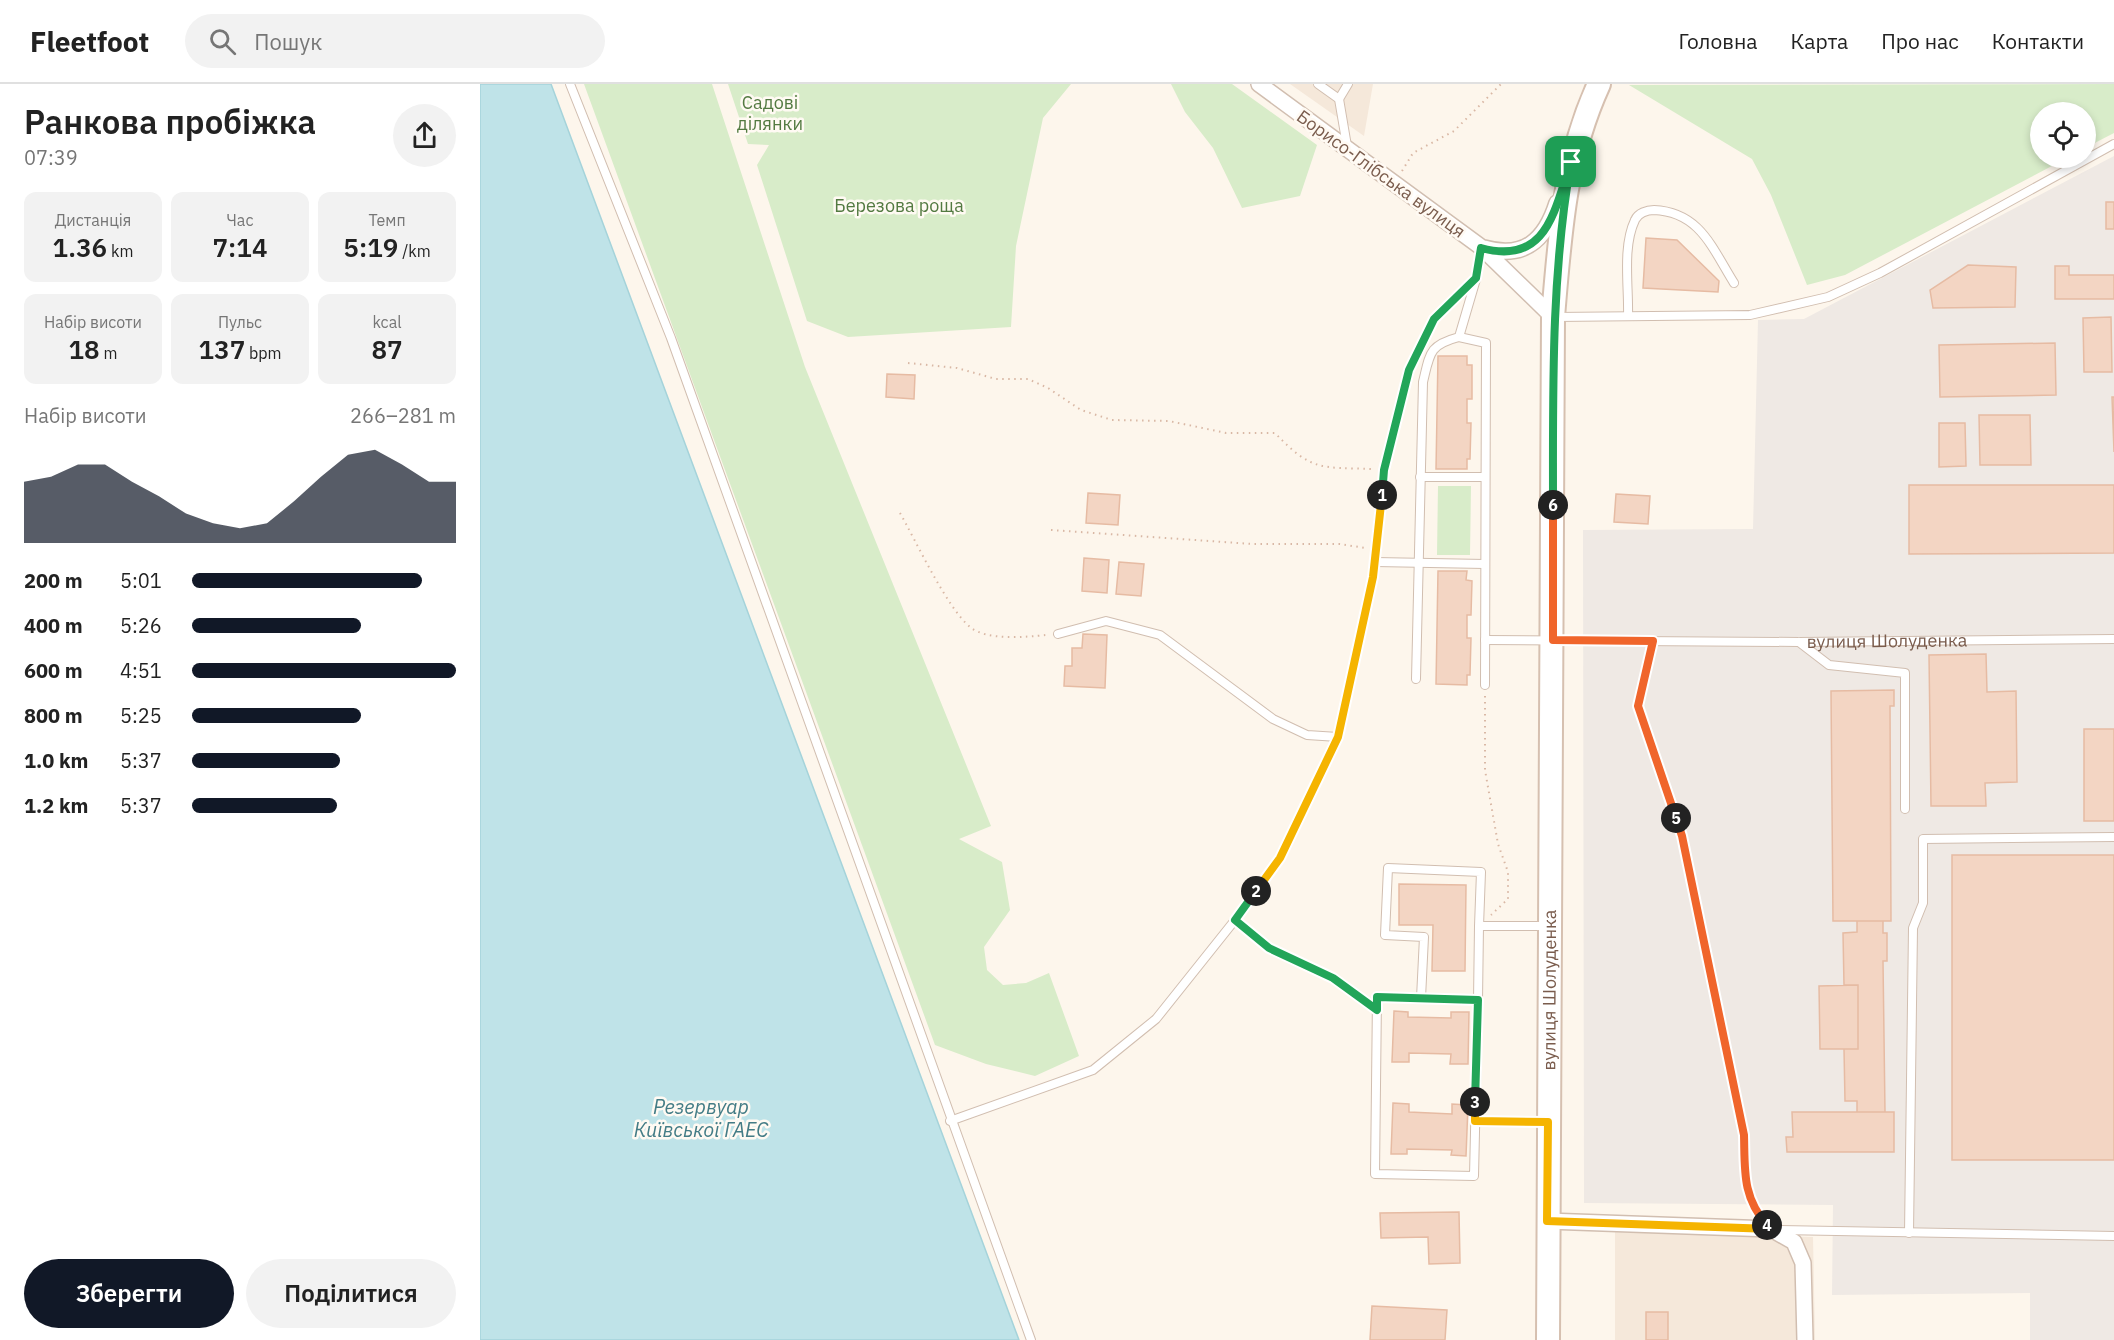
<!DOCTYPE html>
<html lang="uk">
<head>
<meta charset="utf-8">
<style>
	:root { --surface:#fff; --page:#f2f2f2; --text:#222; --muted:#767676; --line:#e0e0e0; --accent:#111827 }
	body { margin:0; font-family:"IBM Plex Sans",sans-serif; background:var(--page); color:var(--text); height:100vh; display:flex; flex-direction:column; font-size:22px; white-space:nowrap }
	* { box-sizing:border-box; margin:0 }
	p { font-size:20px; color:var(--muted) }
	.icon { flex:none; width:33px; height:33px; fill:none; stroke:currentColor; stroke-width:2; stroke-linecap:round; stroke-linejoin:round }
	.map { position:relative; flex:1; overflow:hidden }
	.details { display:flex; flex-direction:column; background:var(--surface); width:480px }
	.details>* { flex:none }
	.controls { position:absolute; left:1550px; top:18px; display:grid; gap:12px }
	.controls a { display:grid; place-items:center; width:66px; height:66px; border-radius:50%; background:var(--surface); box-shadow:0 3px 9px #0003; font-size:30px }
	.pin { position:absolute; display:grid; place-items:center; width:51px; height:51px; color:#fff; margin:-26px; border-radius:12px; box-shadow:0 3px 9px #0006 }
	.km { position:absolute; width:30px; height:30px; margin:-15px; border-radius:50%; background:#222; color:#fff; font-size:16px; line-height:30px; text-align:center }
	.round { display:grid; place-items:center; flex:none; width:63px; height:63px; border-radius:32px; background:var(--page) }
	.headline { display:flex; align-items:center; justify-content:space-between; height:102px; padding:0 24px }
	h1 { font-size:33px; font-weight:600; line-height:45px }
	.metrics { display:grid; grid-template-columns:repeat(3,1fr); gap:9px; height:102px; padding:6px 24px }
	.metrics div { display:grid; align-content:center; border-radius:12px; background:var(--page); text-align:center }
	.metrics b { font-size:26px; font-weight:600 }
	.metrics small { font-size:16px; font-weight:400 }
	.metrics p { font-size:16px }
	.chart { height:168px; padding:12px 24px }
	.chart p { display:flex; justify-content:space-between }
	.chart svg { width:100%; height:108px; margin-top:6px; fill:var(--accent); opacity:.7 }
	.button { display:flex; gap:12px; margin-top:auto; padding:12px 24px }
	.button a { flex:1; height:69px; border-radius:36px; background:var(--accent); color:#fff; font-size:24px; font-weight:600; line-height:69px; text-align:center }
	.button a+a { background:var(--page); color:var(--text) }
	ul { padding:0 24px; list-style:none; font-size:20px }
	li { display:grid; grid-template-columns:96px 72px 1fr; align-items:center; height:45px }
	li i { height:15px; border-radius:8px; background:var(--accent) }
	header { display:flex; align-items:center; gap:36px; box-sizing:border-box; height:84px; padding:0 30px; background:var(--surface); border-bottom:2px solid var(--line) }
	header strong { font-size:28px }
	nav { display:flex; gap:33px; margin-inline-start:auto; font-size:21px }
	.search { width:420px; height:54px; background:var(--page); display:flex; align-items:center; gap:15px; box-sizing:border-box; padding:0 21px; border-radius:33px; color:var(--muted); font-size:22px }
	main { display:flex; flex:1; min-height:0 }
	.map>svg:first-child { display:block }
	.residential { fill:#f5e8da }
	.industrial { fill:#efe9e4 }
	.green { fill:#d8ecc9 }
	.water { fill:#bfe3e8; stroke:#a5d3da; stroke-width:1.5 }
	.building { fill:#f3d5c3; stroke:#e6bba3; stroke-width:1.5 }
	.lines { fill:none; stroke-linecap:round; stroke-linejoin:round }
	.lane-casing { stroke:#d1beb0; stroke-width:10 }
	.street-casing { stroke:#d1beb0; stroke-width:18 }
	.secondary-casing { stroke:#d6c0b0; stroke-width:26 }
	.path { stroke:#d9b8a5; stroke-width:2; stroke-dasharray:1.5 4.5; stroke-linecap:butt }
	.lane { stroke:#fff; stroke-width:8 }
	.street { stroke:#fff; stroke-width:15 }
	.secondary { stroke:#fff; stroke-width:22 }
	.split-1-casing { stroke:#fff; stroke-width:12 }
	.split-2-casing { stroke:#fff; stroke-width:12 }
	.split-3-casing { stroke:#fff; stroke-width:12 }
	.split-4-casing { stroke:#fff; stroke-width:12 }
	.split-5-casing { stroke:#fff; stroke-width:12 }
	.split-6-casing { stroke:#fff; stroke-width:12 }
	.split-7-casing { stroke:#fff; stroke-width:12 }
	.split-1 { stroke:#22a559; stroke-width:8 }
	.split-2 { stroke:#f5b400; stroke-width:8 }
	.split-3 { stroke:#22a559; stroke-width:8 }
	.split-4 { stroke:#f5b400; stroke-width:8 }
	.split-5 { stroke:#f0652b; stroke-width:8 }
	.split-6 { stroke:#f0652b; stroke-width:8 }
	.split-7 { stroke:#22a559; stroke-width:8 }
	.labels { text-anchor:middle; stroke-width:5; stroke-linejoin:round; paint-order:stroke }
	.park-label { font-size:18px; fill:#537a41; stroke:#fffaf3 }
	.street-label { font-size:18px; fill:#7a5c4d; stroke:#fffaf3 }
	.water-label { font-size:20px; font-style:italic; fill:#437c86; stroke:#fffaf3 }
</style>
</head>
<body>
<header>
<strong>Fleetfoot</strong>
<div class="search"><svg class="icon" aria-label="search" viewBox="0 0 24 24"><circle cx="10" cy="10" r="6"/><path d="M15 15l6 6"/></svg>Пошук</div>
<nav><a>Головна</a><a>Карта</a><a>Про нас</a><a>Контакти</a></nav>
</header>
<main>
<section class="details">
<div class="headline"><div><h1>Ранкова пробіжка</h1><p>07:39</p></div><a class="round"><svg class="icon" aria-label="share" viewBox="0 0 24 24"><path d="M12 15V3M7 8l5-5 5 5M5 13v7h14v-7"/></svg></a></div>
<div class="metrics">
<div><p>Дистанція</p><b>1.36<small> km</small></b></div>
<div><p>Час</p><b>7:14</b></div>
<div><p>Темп</p><b>5:19<small> /km</small></b></div>
</div>
<div class="metrics">
<div><p>Набір висоти</p><b>18<small> m</small></b></div>
<div><p>Пульс</p><b>137<small> bpm</small></b></div>
<div><p>kcal</p><b>87</b></div>
</div>
<div class="chart"><p><span>Набір висоти</span>266–281 m</p>
<svg viewBox="0 0 160 44" preserveAspectRatio="none"><path d="M0 44V19L10 17L20 12L30 12L40 19L50 25L60 32L70 36L80 38L90 36L100 27L110 17L120 8L130 6L140 12L150 19L160 19V44z"/></svg>
</div>
<ul>
<li><b>200 m</b>5:01<i style="width:87%"></i></li>
<li><b>400 m</b>5:26<i style="width:64%"></i></li>
<li><b>600 m</b>4:51<i style="width:100%"></i></li>
<li><b>800 m</b>5:25<i style="width:64%"></i></li>
<li><b>1.0 km</b>5:37<i style="width:56%"></i></li>
<li><b>1.2 km</b>5:37<i style="width:55%"></i></li>
</ul>
<div class="button"><a>Зберегти</a><a>Поділитися</a></div>
</section>
<div class="map">
<svg width="1634" height="1256" viewBox="0 0 1634 1256">
	<rect width="100%" height="100%" fill="#fdf6ec"/>
	<path class="residential" d="M810,0h83l-9,52z
		M1135,1148l198,5 2,103h-200z"/>
	<path class="industrial" d="M1634,72v1184h-84v-47l-198,2 1,-90 -249,-2 -1,-673 170,-1 5,-209 46,-1z"/>
	<path class="green" d="M104,0h128l93,283 186,459 -32,13 43,23 8,48 -26,37 3,23 16,15 23,-2 23,-10 30,83 -44,20 -49,-12 -51,-19z
		M248,0h343l-28,34 -27,128 -5,81 -163,10 -41,-16 -50,-156 12,-20 -21,-1z
		M691,0h61l85,61 -17,51 -58,12 -29,-60 -28,-36z
		M1634,0v49l-29,15v-36h-45v46h27l-222,117 -38,10 -36,-90 -19,-36 -123,-74z
		M958,402h33l-1,69h-33z"/>
	<path class="water" d="M0,0h71l468,1256h-539z"/>
	<path class="building" d="M1626,118h8v27h-8z
		M1166,154l31,2 42,41 -1,11 -75,-4z
		M1488,181l48,2 -1,40 -82,1 -3,-18z
		M1575,182h14v9h45v24h-59z
		M1631,233l1,55h-28l-1,-54z
		M1575,259l1,52 -116,2 -1,-52z
		M958,272h29v9h5v34h-5v24h4l-1,36h-3v10h-31z
		M407,290l28,1 -1,24 -28,-2z
		M1632,313h2v55z
		M1499,331h51l1,50h-51z
		M1459,339h26l1,43 -27,1z
		M1429,401h205v68l-205,1z
		M608,409l32,2 -2,30 -32,-2z
		M1136,410l34,2 -2,28 -34,-2z
		M604,474l25,2 -2,33 -25,-2z
		M639,478l25,2 -3,32 -25,-2z
		M958,487h29l-1,9 6,1 -1,34h-4v23h4l-1,37h-3v10l-31,-1z
		M603,550l24,1 -2,53 -41,-2 1,-20h7v-18h10z
		M1506,570l1,38 29,-1 1,91 -32,1 1,23h-55l-2,-151z
		M1414,606v16h-4l1,215h-58l-2,-230z
		M1604,645h30v92h-30z
		M1472,771h162v305h-162z
		M919,800l67,1 -1,86h-33l1,-46h-34z
		M1377,837h26v12h4v28h-4l2,151h-28v-11h-12l-1,-52h14v-64h-14l-1,-52 14,-1z
		M1378,901v64h-38l-1,-63z
		M914,927l14,1v5l43,1v-6h18l-1,52h-18l1,-10 -42,-1v9h-17z
		M913,1019l16,1v8l43,2v-10l16,1 -2,51 -15,-1 1,-5 -45,-1v5h-16z
		M1312,1028h102v40h-107l-1,-15h7z
		M979,1128l1,51 -31,1 -1,-27 -47,1 -1,-25z
		M892,1222l75,4 -2,30h-75z
		M1166,1228h22v28h-22z"/>
	<g class="lines">
		<g class="lane-casing">
			<g id="lane">
				<path d="M90,0l101,254 360,1002"/>
				<path d="M838,0l21,15 8,47"/>
				<path d="M859,15l9,-15"/>
				<path d="M1148,232c1,-29 -6,-69 7,-96 3,-7 12,-10 19,-10 46,2 58,38 80,73"/>
				<path d="M1075,233l195,-2 78,-18 52,-24 234,-129"/>
				<path d="M979,253l27,6 -1,342"/>
				<path d="M940,393h65"/>
				<path d="M895,478l110,2"/>
				<path d="M578,550l48,-13 54,14 113,84 34,16 31,2"/>
				<path id="s1" d="M1005,556l314,2 315,-3"/>
				<path d="M1173,557l-15,65 44,130 62,299c1,37 -1,64 25,92"/>
				<path d="M1319,558l30,23 76,8v136"/>
				<path d="M936,595l7,-297c7,-29 6,-37 36,-45l17,-58"/>
				<path d="M999,842l-1,74 -57,-2 3,-61 -39,-2 3,-67 93,4 -2,54h69"/>
				<path d="M941,914l-44,-1 -2,177 99,2 4,-176"/>
				<path d="M470,1037l143,-51 63,-51 79,-99 45,-62 58,-121 35,-160 11,-107 25,-100 25,-51 42,-41 5,-30"/>
				<path d="M1300,1146l334,6"/>
				<path d="M1429,1149l4,-305 10,-25v-64l191,-2"/>
			</g>
		</g>
		<g class="street-casing">
			<path id="street" d="M779,0l222,163 72,70
				M1004,164c40,11 61,-7 73,-45
				M1067,1137l224,8 23,13 9,21 2,77"/>
		</g>
		<g class="secondary-casing">
			<g id="secondary">
				<path id="s2" d="M1068,1256l5,-1023c7,-82 11,-157 46,-233"/>
			</g>
		</g>
		<path class="path" d="M922,87l11,-18 41,-22 47,-47
			M428,279l49,5 39,11h32l20,9 33,22 31,10 57,1 57,12h49c37,39 46,34 97,36
			M420,429c16,28 47,95 70,114 17,14 56,10 76,8
			M571,446l201,14h88l25,4
			M1005,612v74l13,74 10,28v27l-17,16
			M764,843l25,21 64,30 33,24
			M1007,1037l45,1"/>
		<use href="#lane" class="lane"/>
		<use href="#street" class="street"/>
		<use href="#secondary" class="secondary"/>
	</g>
	<g class="lines">
		<g class="split-1-casing">
			<path id="split-1" d="M902,411l2,-25 25,-100 25,-51 42,-41 5,-30c66,18 73,-37 90,-86"/>
		</g>
		<g class="split-2-casing">
			<path id="split-2" d="M776,807l24,-33 58,-121 35,-160 9,-82"/>
		</g>
		<g class="split-3-casing">
			<path id="split-3" d="M776,807l-21,29 34,28 64,30 44,32v-13l101,3 -3,102"/>
		</g>
		<g class="split-4-casing">
			<path id="split-4" d="M995,1018v19l73,1 -1,99 224,8 -4,-4"/>
		</g>
		<g class="split-5-casing">
			<path id="split-5" d="M1196,734l6,18 62,299c1,35 -2,62 23,90"/>
		</g>
		<g class="split-6-casing">
			<path id="split-6" d="M1073,421v135l100,1 -15,65 38,112"/>
		</g>
		<g class="split-7-casing">
			<path id="split-7" d="M1073,421c0,-115 -2,-229 18,-343"/>
		</g>
		<use href="#split-1" class="split-1"/>
		<use href="#split-2" class="split-2"/>
		<use href="#split-3" class="split-3"/>
		<use href="#split-4" class="split-4"/>
		<use href="#split-5" class="split-5"/>
		<use href="#split-6" class="split-6"/>
		<use href="#split-7" class="split-7"/>
	</g>
	<g class="labels">
		<g class="park-label">
			<text x="290" y="25">Садові<tspan x="290" dy="21">ділянки</tspan></text>
			<text x="419" y="128">Березова роща</text>
		</g>
		<g class="street-label">
			<text transform="translate(901 90) rotate(36)" y="6">Борисо-Глібська вулиця</text>
			<text dy="6" stroke="none"><textPath href="#s1" startOffset="402">вулиця Шолуденка</textPath></text>
			<text dy="6" stroke="none"><textPath href="#s2" startOffset="350">вулиця Шолуденка</textPath></text>
		</g>
		<g class="water-label">
			<text x="221" y="1030">Резервуар<tspan x="221" dy="23">Київської ГАЕС</tspan></text>
		</g>
	</g>
</svg>
<div class="controls">
<a><svg class="icon" aria-label="locate" viewBox="0 0 24 24"><circle cx="12" cy="12" r="6"/><path d="M12 2v4M12 18v4M2 12h4M18 12h4"/></svg></a>
</div>
<div class="pin" style="left:1091px;top:78px;background:#1e9e55"><svg class="icon" aria-label="arrive" viewBox="0 0 24 24"><path d="M6 21V4h12l-3 4 3 4H6"/></svg></div>
<b class="km" style="left:902px;top:411px">1</b>
<b class="km" style="left:776px;top:807px">2</b>
<b class="km" style="left:995px;top:1018px">3</b>
<b class="km" style="left:1287px;top:1141px">4</b>
<b class="km" style="left:1196px;top:734px">5</b>
<b class="km" style="left:1073px;top:421px">6</b>
</div>
</main>
</body>
</html>
